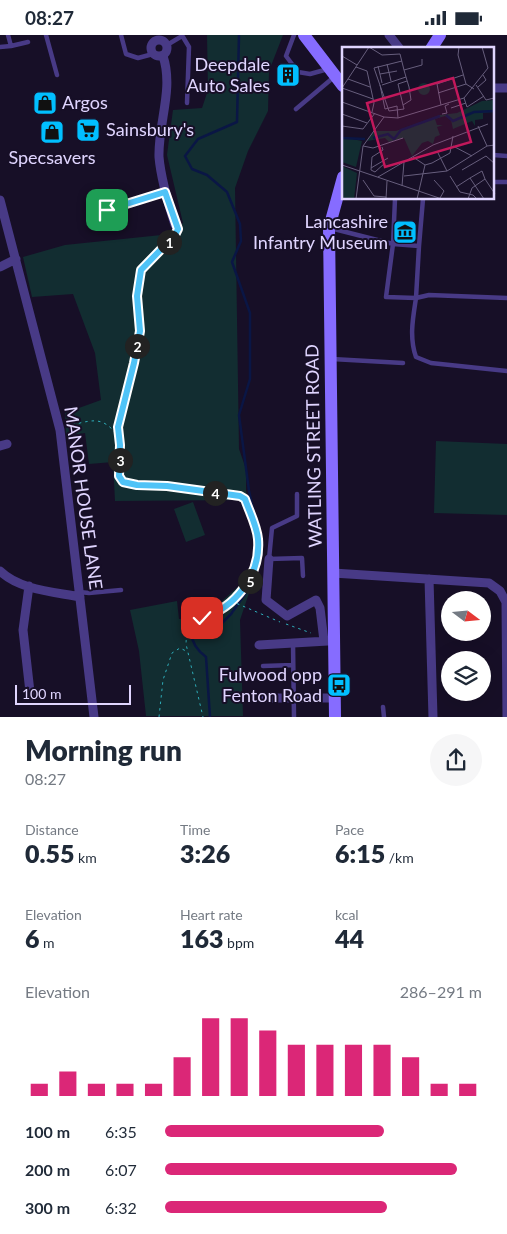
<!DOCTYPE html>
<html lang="en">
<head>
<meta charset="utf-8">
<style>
	:root { --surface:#fff; --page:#f6f6f7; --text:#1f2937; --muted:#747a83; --accent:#db2777 }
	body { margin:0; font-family:Lato,sans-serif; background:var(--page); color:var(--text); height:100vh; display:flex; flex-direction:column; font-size:19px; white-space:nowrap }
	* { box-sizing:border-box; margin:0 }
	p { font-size:16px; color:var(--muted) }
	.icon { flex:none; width:28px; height:28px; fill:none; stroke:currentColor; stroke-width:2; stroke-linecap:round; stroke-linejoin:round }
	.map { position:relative; height:682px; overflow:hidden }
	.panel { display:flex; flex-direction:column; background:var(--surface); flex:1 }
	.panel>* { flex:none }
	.needle { width:32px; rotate:106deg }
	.tools { position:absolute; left:441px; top:556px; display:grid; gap:10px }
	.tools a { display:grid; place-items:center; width:50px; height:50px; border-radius:50%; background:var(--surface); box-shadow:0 5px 20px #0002; font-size:25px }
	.scale { position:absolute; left:15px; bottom:12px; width:116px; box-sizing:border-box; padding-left:5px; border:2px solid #e0d5ff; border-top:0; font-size:14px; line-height:18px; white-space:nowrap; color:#e0d5ff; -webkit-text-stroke:4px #170f27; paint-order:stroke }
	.pin { position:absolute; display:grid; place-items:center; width:42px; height:42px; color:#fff; margin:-21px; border-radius:10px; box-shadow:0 2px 8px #0006 }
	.km { position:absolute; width:25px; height:25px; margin:-12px; border-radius:50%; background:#222; color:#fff; font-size:14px; line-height:25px; text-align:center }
	.round { display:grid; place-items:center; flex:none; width:52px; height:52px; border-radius:26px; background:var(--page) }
	.summary { display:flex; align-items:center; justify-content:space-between; height:85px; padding:0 25px }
	h1 { font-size:28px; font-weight:800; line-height:38px }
	.stats { display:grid; grid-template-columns:repeat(3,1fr); gap:8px; height:85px; padding:5px 25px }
	.stats div { display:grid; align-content:center }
	.stats b { font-size:25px; font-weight:800 }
	.stats small { font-size:14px; font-weight:400 }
	.stats p { font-size:14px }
	.chart { height:140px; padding:10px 25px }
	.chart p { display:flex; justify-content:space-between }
	.chart svg { width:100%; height:90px; margin-top:5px; stroke:var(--accent); stroke-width:6 }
	ul { padding:0 25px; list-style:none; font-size:16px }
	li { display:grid; grid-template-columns:80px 60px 1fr; align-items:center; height:38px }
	li i { height:12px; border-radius:6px; background:var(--accent) }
	.status { display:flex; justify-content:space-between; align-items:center; height:35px; padding:0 25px; background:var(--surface); direction:ltr }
	.status svg { height:14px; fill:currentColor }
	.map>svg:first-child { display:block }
	.green { fill:#122d31 }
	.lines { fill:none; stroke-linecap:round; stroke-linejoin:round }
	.stream { stroke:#0a1645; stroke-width:2.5 }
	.path { stroke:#2eadba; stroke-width:1; stroke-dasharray:2.5 4; stroke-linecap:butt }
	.lane { stroke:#483a86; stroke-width:4.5 }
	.street { stroke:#483a86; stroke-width:9 }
	.secondary { stroke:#866cff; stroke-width:12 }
	.route-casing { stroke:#fff; stroke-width:10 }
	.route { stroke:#4fc3f7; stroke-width:6 }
	.labels { text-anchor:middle; stroke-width:4; stroke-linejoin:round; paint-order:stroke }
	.poi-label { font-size:18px; fill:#e0d5ff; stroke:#170f27; text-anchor:end }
	.street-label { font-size:18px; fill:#e0d5ff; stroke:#170f27 }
	.inset-river { fill:none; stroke:#0a1645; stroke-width:2.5 }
	.inset-road { fill:none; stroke:#675e7d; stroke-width:1 }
	.view { fill:#c2185b; fill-opacity:0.15; stroke:#c2185b; stroke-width:2.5 }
	.inset-edge { fill:none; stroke:#e0d5ff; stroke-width:2.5 }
</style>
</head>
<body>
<div class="status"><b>08:27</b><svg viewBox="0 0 49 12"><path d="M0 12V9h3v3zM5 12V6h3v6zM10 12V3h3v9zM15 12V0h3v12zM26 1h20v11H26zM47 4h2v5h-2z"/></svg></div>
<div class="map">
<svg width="507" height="682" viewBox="0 0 507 682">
	<rect width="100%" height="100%" fill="#170f27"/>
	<path class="green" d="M207,0h76l-14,36 -1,40 -20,40 -13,37 4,261 7,20v22l10,32 4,24 -2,19 -18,54 3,96h-97l-7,-65 -9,-41 47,-9 2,18 25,-2 46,-41 8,-34 -14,-42 -129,1 -2,-39 -24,2 -4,-31 -19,3 -1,-23 36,-13 -6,-47 -22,-59 -41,3 -9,-40 42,-12 106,-11 12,-11 -16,-68 6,-45 29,-2 6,-18z
		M436,406l71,3v71l-73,-2z
		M193,467l12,33 -19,7 -12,-33z"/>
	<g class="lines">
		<path class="stream" d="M210,682l-4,-60c-9,-7 -16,-17 -14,-28h19l11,-6 9,-9 21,-30 6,-18 3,-22 -12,-53 -10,-76 11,-36v-66l-18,-51 9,-21 -1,-17 -13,-32 -20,-17 -15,-6 -7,-13 13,-17 39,-17 2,-87"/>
		<path class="path" d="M176,197l-35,38 -4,26 3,35 -6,32 -17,64 3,19 -1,30 4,6 14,3 30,1 73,10 5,3 13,42 -7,39 -33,33 -31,10 -1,21 17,73
			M66,391c26,-5 35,-12 52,10
			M231,566l49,21
			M286,589l25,9
			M159,682l4,-37 9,-27 8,-5 8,4"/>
		<path class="lane" d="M8,0l3,11 17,-4
			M46,0l11,40
			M121,0l5,19 12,4 15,-4
			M294,0l-8,21 12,16 12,2 18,-5
			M183,2l6,10 -2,56
			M167,10l15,-9
			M0,12l11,-1
			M296,74l38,-32
			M493,120l14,1
			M493,147h14
			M395,164l-2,45 -7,53 30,1 3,-52
			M107,175l58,-18
			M330,193l63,16 26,2 4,-47
			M507,263l-78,-3 -13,3c-3,20 -7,39 0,59l15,6 76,8
			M332,324l71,4
			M297,459v22l-25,12 -3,31 33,-1 1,18
			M79,557l10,1 32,-3
			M293,608l1,74
			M263,631l30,-1
			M383,672l1,10"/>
		<path class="street" d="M389,0l11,14
			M151 13a8 8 0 1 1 16 0a8 8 0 1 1-16 0Z
			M163,21c11,33 -5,67 -4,101 2,23 9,46 16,68
			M493,53h14
			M0,165l60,230 34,287
			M0,232l16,-8
			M0,411l7,-2
			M269,524l-3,41 21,16 29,-16 4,8 4,33
			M0,536c19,19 55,21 80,26
			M333,538l156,10 11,8 6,11 1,115
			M429,544l4,138
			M29,551l-6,44 7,62
			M259,610l69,-4
			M260,663h74"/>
		<path class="secondary" d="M304,0l39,51
			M431,14l9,-14
			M335,682l-6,-489 14,-51"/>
	</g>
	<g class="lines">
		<g class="route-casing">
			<path id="route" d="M107,175l58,-18 13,37 -3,6 -34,35 -4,26 3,35 -6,32 -16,64 2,18 -1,31 4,6 14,3 30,1 73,10 5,3c4,12 12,27 13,40 3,36 -23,69 -56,79"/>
		</g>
		<use href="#route" class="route"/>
	</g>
	<defs>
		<g id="building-square" transform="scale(1.25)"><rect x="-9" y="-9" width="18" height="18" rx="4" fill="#01bfff" stroke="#170f27"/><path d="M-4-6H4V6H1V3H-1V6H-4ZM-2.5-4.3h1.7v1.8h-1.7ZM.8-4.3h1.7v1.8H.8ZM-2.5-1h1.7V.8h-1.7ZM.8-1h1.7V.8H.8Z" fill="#111"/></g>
		<g id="shop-square" transform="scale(1.25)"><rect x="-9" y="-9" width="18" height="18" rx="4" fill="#01bfff" stroke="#170f27"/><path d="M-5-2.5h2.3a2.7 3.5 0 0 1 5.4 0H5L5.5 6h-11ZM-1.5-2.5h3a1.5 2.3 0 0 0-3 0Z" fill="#111"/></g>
		<g id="supermarket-square" transform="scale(1.25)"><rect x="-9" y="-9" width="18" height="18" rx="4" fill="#01bfff" stroke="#170f27"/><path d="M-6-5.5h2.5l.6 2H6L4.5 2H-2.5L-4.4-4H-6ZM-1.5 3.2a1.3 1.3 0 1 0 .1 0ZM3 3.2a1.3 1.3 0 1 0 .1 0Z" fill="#111"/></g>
		<g id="museum-square" transform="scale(1.25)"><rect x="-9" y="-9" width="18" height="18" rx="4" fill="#01bfff" stroke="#170f27"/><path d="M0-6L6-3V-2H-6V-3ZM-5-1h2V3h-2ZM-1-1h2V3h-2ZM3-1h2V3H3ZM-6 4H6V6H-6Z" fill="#111"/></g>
		<g id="bus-square" transform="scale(1.25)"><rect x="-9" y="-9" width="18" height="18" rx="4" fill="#01bfff" stroke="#170f27"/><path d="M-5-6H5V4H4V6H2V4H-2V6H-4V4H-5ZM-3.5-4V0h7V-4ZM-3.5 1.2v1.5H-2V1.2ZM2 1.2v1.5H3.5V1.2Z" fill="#111"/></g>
	</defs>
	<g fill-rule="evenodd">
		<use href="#building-square" x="288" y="40"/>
		<use href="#shop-square" x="45" y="68"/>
		<use href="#supermarket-square" x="88" y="95"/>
		<use href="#shop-square" x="52" y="97"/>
		<use href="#museum-square" x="405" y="197"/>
		<use href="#bus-square" x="339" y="650"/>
	</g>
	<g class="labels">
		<g class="poi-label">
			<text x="270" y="36">Deepdale<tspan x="270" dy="21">Auto Sales</tspan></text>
			<text x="62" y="74" text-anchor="start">Argos</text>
			<text x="106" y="101" text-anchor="start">Sainsbury's</text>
			<text x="52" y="129" text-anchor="middle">Specsavers</text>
			<text x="388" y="193">Lancashire<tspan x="388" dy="21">Infantry Museum</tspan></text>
			<text x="322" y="646">Fulwood opp<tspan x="322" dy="21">Fenton Road</tspan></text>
		</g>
		<g class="street-label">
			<text transform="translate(314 411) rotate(-91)" y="6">WATLING STREET ROAD</text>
			<text transform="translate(83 463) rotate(82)" y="6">MANOR HOUSE LANE</text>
		</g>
	</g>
	<g transform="translate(342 12)">
		<rect width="152" height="152" fill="#170f27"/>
		<path d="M76 42a6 6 0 1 1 12 0a6 6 0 1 1-12 0ZM152,53v12l-11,1v6l-8,1v6l-3,-5 -19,8 -2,-9 -6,-4 -10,3 2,6h6l-6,2 3,8 -5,2 -2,7 -5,-3 -6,2 -10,13 -8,-18 -15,4 -4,-4 -18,3 7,-10h22l44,-16 17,-2 25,-12zM0,90l20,4 -6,26 -14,-5zM0,119l15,7 -3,26h-12z" fill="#122d31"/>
		<path class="inset-river" d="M104,68l7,6 21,-9 21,-1M0,91l23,1M31,91l15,-4 6,5 7,-9 39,-14"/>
		<path class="inset-road" d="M27,0l-27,41 31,11M27,0l13,8 18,-1 4,16 18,-5v-6M117,0l-1,8 8,29 8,5M0,9l15,9M60,14l-28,7 15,43 15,-2 -1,-4M45,17l4,17M36,19l4,17M14,20l11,4 7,32 -2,9M62,23l2,7 3,10 2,13 -8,5 -5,-21 9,-3M38,27l17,-3M6,32l22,8M38,38l5,24 12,-3 1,12M40,38l24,-8M134,38l10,15 8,-2M136,40l8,-7 -3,-5M96,46l28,-9M122,51l3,9 17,-11M0,55l42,15 14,1 66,-20 24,-30 -6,-21M99,58l-4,-21 26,-9M109,61l15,-5M0,67l25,9M100,67l5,-1 -2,-7 4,-2M0,79l21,3 12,-16M136,79l9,20M40,98l21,-7M21,99l10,2 9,-3M111,99l19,10M40,100l1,3 -11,7 -1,13 4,2 10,-9M95,104l10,20M71,110l12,8 7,-2 18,-10 3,-17M0,118l100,34M29,121l17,-10M120,123l24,-14 9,8M62,129l43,-5 40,-25 8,-1M108,129l10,16 13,3 4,4M36,130l55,-32 55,-21M21,133l11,16 12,1M92,133l10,11 -4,7M60,139l2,-24M114,140l14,-9M14,152l7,-53 21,-29M44,152l1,-18M75,152l8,-34M126,152l4,-11 13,-9 10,15M142,152l-14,-21 12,-7 3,8"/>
		<path class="view" d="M111,31l18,64 -86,25 -18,-64z"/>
		<rect width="152" height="152" class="inset-edge"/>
	</g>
</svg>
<div class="tools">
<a><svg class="needle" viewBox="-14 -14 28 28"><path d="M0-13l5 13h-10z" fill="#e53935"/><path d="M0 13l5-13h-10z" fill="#747a83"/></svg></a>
<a><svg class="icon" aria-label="layers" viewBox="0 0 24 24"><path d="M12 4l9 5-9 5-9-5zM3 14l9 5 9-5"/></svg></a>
</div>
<div class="scale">100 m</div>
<div class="pin" style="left:107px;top:175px;background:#1e9e55"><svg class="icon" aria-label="arrive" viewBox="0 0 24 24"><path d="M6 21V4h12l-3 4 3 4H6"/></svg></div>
<div class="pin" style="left:202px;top:583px;background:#d93025"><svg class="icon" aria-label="check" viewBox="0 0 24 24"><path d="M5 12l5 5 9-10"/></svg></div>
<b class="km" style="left:169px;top:207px">1</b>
<b class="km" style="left:137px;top:311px">2</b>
<b class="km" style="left:120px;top:425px">3</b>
<b class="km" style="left:215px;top:458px">4</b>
<b class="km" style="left:250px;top:546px">5</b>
</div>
<section class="panel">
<div class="summary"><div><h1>Morning run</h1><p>08:27</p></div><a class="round"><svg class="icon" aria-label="share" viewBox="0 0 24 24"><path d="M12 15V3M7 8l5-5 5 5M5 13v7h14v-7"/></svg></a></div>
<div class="stats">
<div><p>Distance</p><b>0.55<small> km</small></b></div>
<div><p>Time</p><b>3:26</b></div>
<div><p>Pace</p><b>6:15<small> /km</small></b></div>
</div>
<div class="stats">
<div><p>Elevation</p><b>6<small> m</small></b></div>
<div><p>Heart rate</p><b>163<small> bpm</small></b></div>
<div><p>kcal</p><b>44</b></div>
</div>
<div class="chart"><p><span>Elevation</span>286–291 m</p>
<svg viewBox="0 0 160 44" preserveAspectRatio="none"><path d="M5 44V38M15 44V32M25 44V38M35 44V38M45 44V38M55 44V25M65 44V6M75 44V6M85 44V12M95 44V19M105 44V19M115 44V19M125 44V19M135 44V25M145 44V38M155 44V38"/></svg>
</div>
<ul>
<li><b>100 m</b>6:35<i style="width:69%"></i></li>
<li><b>200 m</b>6:07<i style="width:92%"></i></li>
<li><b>300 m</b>6:32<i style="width:70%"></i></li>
</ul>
</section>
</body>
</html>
